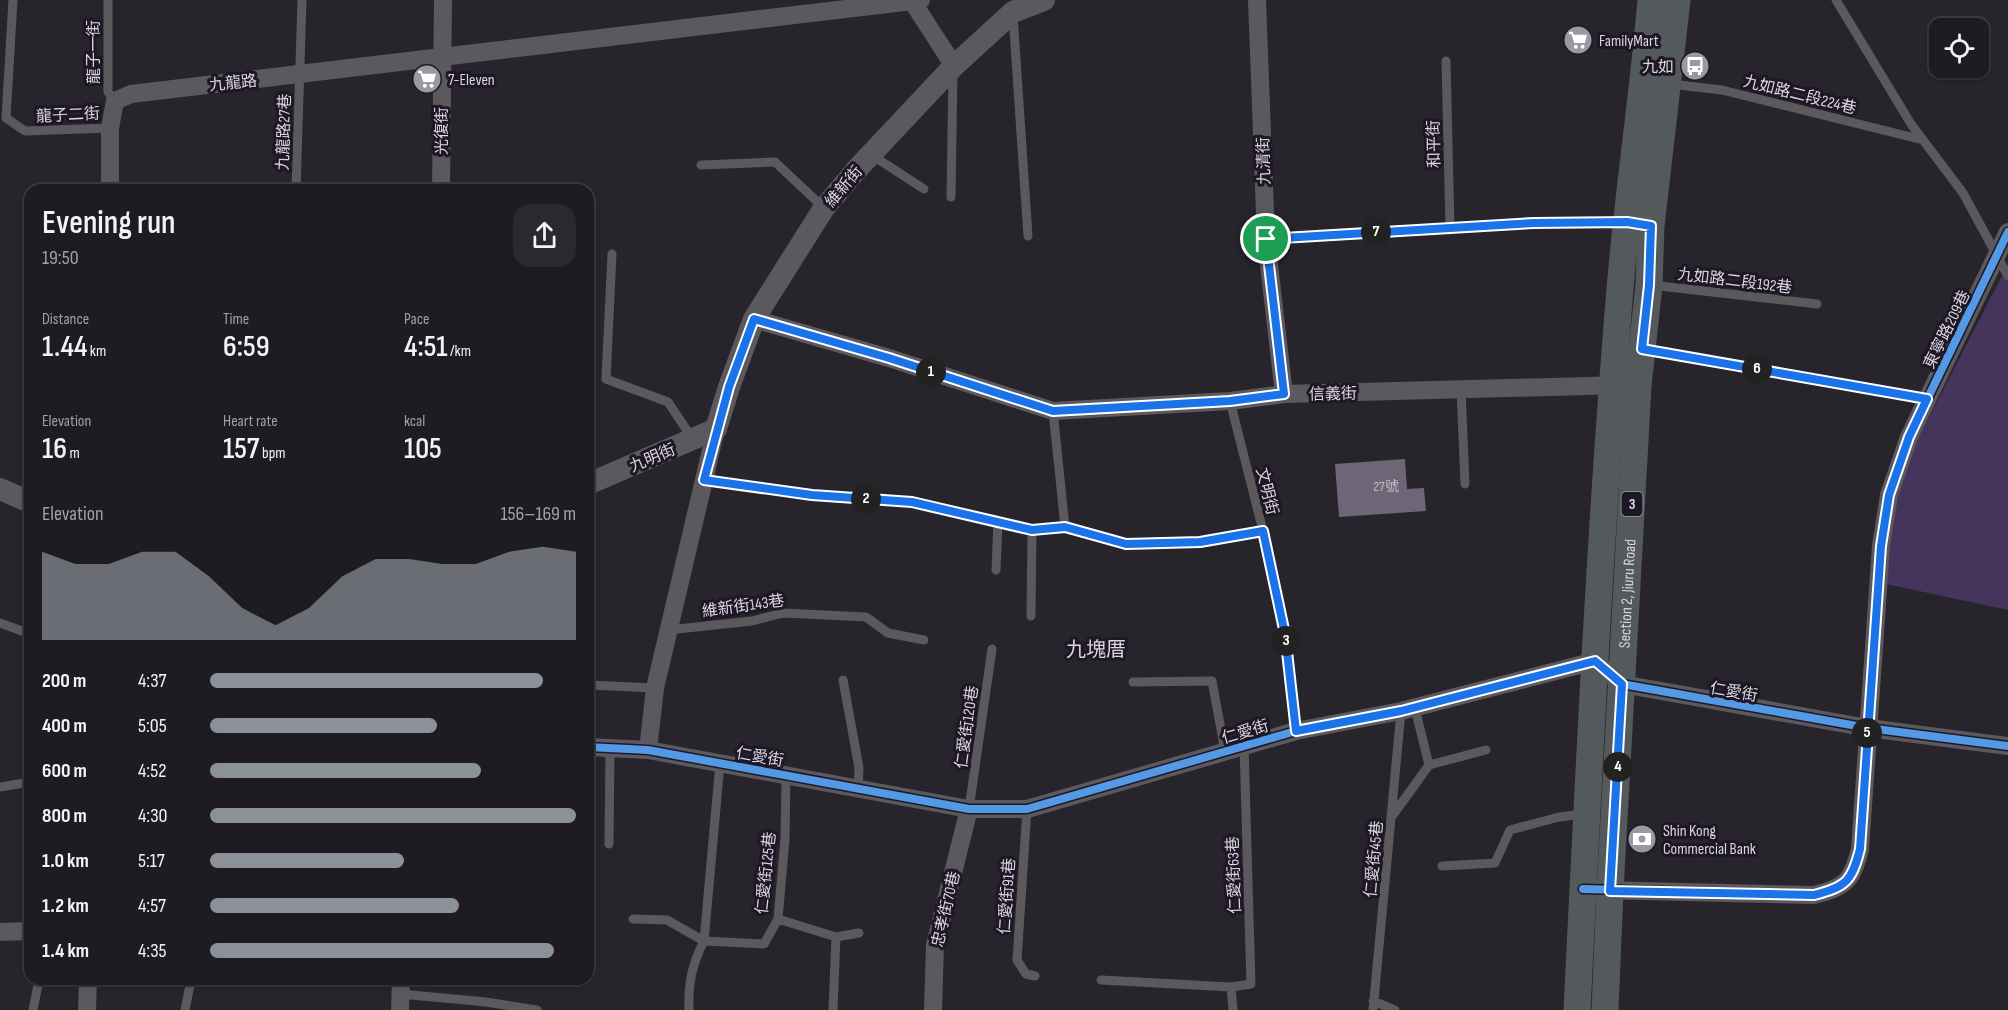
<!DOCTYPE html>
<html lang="en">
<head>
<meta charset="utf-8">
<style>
	:root { --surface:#1e1b21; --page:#2b282e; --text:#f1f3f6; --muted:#a1a1a5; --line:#3c393f; --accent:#8c9099 }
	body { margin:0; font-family:"Sofia Sans Condensed","Noto Sans TC",sans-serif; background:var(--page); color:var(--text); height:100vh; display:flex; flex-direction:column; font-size:22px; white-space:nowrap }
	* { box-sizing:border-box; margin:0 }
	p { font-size:20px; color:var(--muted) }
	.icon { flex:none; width:33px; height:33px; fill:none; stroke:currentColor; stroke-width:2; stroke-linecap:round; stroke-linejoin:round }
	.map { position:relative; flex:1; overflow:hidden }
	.side { position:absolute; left:24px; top:184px; width:570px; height:801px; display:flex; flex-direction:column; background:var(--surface); border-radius:18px; box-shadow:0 2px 4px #0004,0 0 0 2px var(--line) }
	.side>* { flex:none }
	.controls { position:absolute; left:1929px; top:18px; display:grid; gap:12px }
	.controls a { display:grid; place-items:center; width:60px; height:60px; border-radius:12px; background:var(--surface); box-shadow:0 2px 4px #0004,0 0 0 2px var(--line); font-size:30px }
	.pin { position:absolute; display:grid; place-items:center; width:51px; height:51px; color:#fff; margin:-26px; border:3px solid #fff; border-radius:50%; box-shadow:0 2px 6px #0007 }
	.km { position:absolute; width:30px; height:30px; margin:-15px; border-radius:50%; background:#222; color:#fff; font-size:16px; line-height:30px; text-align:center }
	.round { display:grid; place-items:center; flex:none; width:63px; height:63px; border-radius:18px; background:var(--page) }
	.headline { display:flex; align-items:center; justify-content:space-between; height:102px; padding:0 18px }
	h1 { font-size:33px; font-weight:600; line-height:45px }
	.stats { display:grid; grid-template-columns:repeat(3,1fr); gap:9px; height:102px; padding:6px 18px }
	.stats div { display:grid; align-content:center }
	.stats b { font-size:30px; font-weight:600 }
	.stats small { font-size:16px; font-weight:400 }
	.stats p { font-size:16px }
	.chart { height:168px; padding:12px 18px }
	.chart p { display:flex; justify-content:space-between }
	.chart svg { width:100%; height:108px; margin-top:6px; fill:var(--accent); opacity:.7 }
	ul { padding:0 18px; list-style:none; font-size:20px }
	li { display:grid; grid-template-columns:96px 72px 1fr; align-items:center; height:45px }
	li i { height:15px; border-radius:8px; background:var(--accent) }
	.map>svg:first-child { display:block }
	.green { fill:#45345b }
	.building { fill:#6d6676 }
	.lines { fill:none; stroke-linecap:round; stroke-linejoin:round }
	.service { stroke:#5b595e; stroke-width:9 }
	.minor { stroke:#5b595e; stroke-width:18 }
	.tertiary { stroke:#5b595e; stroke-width:22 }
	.primary { stroke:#545a5c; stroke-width:27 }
	.cycleway-casing { stroke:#1e1826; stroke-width:11 }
	.cycleway { stroke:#5399e6; stroke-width:8 }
	.route-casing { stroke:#fff; stroke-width:12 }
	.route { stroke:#1a73e8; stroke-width:8 }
	.labels { text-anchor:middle; stroke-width:6; stroke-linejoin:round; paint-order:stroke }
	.number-label { font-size:14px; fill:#bfbbc6 }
	.shield { fill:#1e1826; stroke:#a29ea9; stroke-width:1.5 }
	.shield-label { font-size:15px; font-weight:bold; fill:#dad7e1 }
	.poi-label { font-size:16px; fill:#dad7e1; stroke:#1e1826; text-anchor:start }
	.street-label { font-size:16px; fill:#dad7e1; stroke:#1e1826 }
	.quarter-label { font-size:20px; fill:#dad7e1; stroke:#1e1826 }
</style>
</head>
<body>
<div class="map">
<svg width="2008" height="1010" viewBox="0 0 2008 1010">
	<rect width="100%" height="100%" fill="#28242c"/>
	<path class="green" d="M2008,264v346l-122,-26 3,-89z"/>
	<path class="building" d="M1405,459l2,30 17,-1 2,23 -87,6 -4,-53z"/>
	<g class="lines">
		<path class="service" d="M13,0l-7,118 19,13 85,-3
			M108,0v92l7,9
			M1836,0l75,124 52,69 45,83
			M1013,15l15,221
			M1446,61l4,166
			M1670,84l52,6 201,50
			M870,154l54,35
			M701,165l74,-3 49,46
			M296,190l6,-190
			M951,197l2,-126
			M1266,239l268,-16 89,-1
			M612,254l-6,125 62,23 24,36
			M1651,285l166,19
			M1646,349l281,50
			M1461,390l4,94
			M1230,401l33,130 22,103 11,97
			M1053,411l12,116
			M704,480l108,15 100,7 120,28 33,-3 61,17 74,-2 63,-11
			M996,570l2,-48
			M1031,616l1,-86
			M0,623l30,11
			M668,630l84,-9 31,-8 83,4 22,16 36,7
			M843,680l16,88 -1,20
			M1133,682l79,-1 13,70
			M588,685l67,3
			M1429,765l57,-15
			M0,787l30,-5
			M969,809l23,-160
			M1027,809l-10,151 9,14 9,2
			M1393,815l36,-50 -14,-57
			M609,844l1,-96
			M1442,866l53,-3 15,-33 49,-13 25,-3
			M633,919l34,1 37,21 60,3 14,-25 7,-80 1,-65
			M778,919l58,18 23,-4
			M1101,980l130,7 20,-3 -7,-238
			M1231,987l2,23
			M400,994l86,8 51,8
			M1373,1001l22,9
			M33,1010l6,-30
			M185,1010l6,-30
			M689,1010c-1,-26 3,-46 15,-69l16,-178
			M833,1010l3,-73
			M1373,1010l28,-299"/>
		<path class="minor" d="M1257,0l9,239 18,155
			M912,1l42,65
			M110,190v-62l5,-27 16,-7 790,-94
			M441,190l2,-190
			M754,319l135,39 164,53 177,-10 54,-7 339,-9
			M588,747l60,3 321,59h58l269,-78 105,-20 194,-50 27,23 246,44 140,18
			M648,750l7,-62 61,-259
			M1600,890l214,5c32,-8 38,-14 46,-46l21,-303 8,-51 20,-58 99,-205
			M0,932l30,-1
			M87,1010l1,-30
			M400,1010l1,-30
			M933,1010l2,-65 34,-136"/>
		<path class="tertiary" d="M588,484l128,-55 13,-42 25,-68 70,-111 33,-39 97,-103 59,-54 31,-12
			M0,489l30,13"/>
		<g class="primary">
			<path d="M1577,1010c12,-241 23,-481 43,-721 8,-97 23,-193 31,-289"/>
			<path id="s1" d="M1605,1010l5,-119 28,-505 11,-101 2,-59 26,-226"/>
		</g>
		<g class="cycleway-casing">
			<path id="cycleway" d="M588,747l60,3 321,59h58l269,-78 105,-20 194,-50 27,23 246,44 140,18
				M1583,889l231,6c32,-8 38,-14 46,-46l21,-303 8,-51 20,-58 99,-205"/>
		</g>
		<use href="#cycleway" class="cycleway"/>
	</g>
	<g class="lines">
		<g class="route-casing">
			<path id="route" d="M1627,222l24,4 -2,59 -7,64 285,50 -18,38 -20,58 -8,51 -21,303c-8,32 -14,38 -46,46l-204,-4 12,-207 -27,-23 -194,50 -105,20 -11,-97 -22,-103 -63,11 -74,2 -61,-17 -33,3 -120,-28 -100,-7 -108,-15 25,-93 25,-68 135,39 164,53 177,-10 54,-7 -18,-155 268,-16z"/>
		</g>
		<use href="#route" class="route"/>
	</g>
	<defs>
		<g id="supermarket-disc" transform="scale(1.5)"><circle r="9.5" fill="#9c98a2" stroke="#1e1826"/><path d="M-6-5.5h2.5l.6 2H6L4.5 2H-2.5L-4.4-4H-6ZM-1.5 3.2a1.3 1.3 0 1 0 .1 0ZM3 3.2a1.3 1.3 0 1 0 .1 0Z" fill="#fff"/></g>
		<g id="bus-disc" transform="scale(1.5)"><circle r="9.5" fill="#9c98a2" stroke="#1e1826"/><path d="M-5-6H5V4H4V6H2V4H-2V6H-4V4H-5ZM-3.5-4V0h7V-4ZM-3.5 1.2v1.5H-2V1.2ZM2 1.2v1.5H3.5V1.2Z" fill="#fff"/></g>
		<g id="bank-disc" transform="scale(1.5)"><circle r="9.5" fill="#9c98a2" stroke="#1e1826"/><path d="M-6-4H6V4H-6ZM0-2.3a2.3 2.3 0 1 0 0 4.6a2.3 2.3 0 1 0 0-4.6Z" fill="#fff"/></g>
	</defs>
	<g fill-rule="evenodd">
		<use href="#supermarket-disc" x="1578" y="40"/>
		<use href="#bus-disc" x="1695" y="66"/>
		<use href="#supermarket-disc" x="427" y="79"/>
		<use href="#bank-disc" x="1642" y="839"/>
	</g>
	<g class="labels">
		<g class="number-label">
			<text x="1386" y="491">27號</text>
		</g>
		<rect class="shield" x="1621.5" y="492" width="21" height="24" rx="4.5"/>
		<g class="shield-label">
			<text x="1632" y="509">3</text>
		</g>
		<g class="poi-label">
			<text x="1599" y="46">FamilyMart</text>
			<text x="1674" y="72" text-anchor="end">九如</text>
			<text x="448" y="85">7-Eleven</text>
			<text x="1663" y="836">Shin Kong<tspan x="1663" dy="18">Commercial Bank</tspan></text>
		</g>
		<g class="street-label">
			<text transform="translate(93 52) rotate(-90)" y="6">龍子一街</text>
			<text transform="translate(233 82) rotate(-6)" y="6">九龍路</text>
			<text transform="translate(1800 94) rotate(14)" y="6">九如路二段224巷</text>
			<text transform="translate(68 114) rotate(-3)" y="6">龍子二街</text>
			<text transform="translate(441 131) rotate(-90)" y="6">光復街</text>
			<text transform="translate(283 132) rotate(-88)" y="6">九龍路27巷</text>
			<text transform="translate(1433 144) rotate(-91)" y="6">和平街</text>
			<text transform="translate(1263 161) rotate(-92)" y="6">九清街</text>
			<text transform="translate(843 186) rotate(-50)" y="6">維新街</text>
			<text transform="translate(1735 280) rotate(7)" y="6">九如路二段192巷</text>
			<text transform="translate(1946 329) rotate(-64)" y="6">東寧路209巷</text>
			<text transform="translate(1333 393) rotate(-1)" y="6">信義街</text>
			<text transform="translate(652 457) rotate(-23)" y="6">九明街</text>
			<text transform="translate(1268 491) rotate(76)" y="6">文明街</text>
			<text dy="6" stroke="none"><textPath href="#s1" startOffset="417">Section 2, Jiuru Road</textPath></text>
			<text transform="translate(743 605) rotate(-8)" y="6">維新街143巷</text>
			<text transform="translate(1734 691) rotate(10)" y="6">仁愛街</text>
			<text transform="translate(966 727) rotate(-82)" y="6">仁愛街120巷</text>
			<text transform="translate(1245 731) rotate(-16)" y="6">仁愛街</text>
			<text transform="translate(760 756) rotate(10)" y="6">仁愛街</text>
			<text transform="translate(1373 859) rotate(-85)" y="6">仁愛街45巷</text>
			<text transform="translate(765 873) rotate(-84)" y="6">仁愛街125巷</text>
			<text transform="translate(1233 875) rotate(-92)" y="6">仁愛街63巷</text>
			<text transform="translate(1006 896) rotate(-86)" y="6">仁愛街91巷</text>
			<text transform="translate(945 909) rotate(-77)" y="6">忠孝街70巷</text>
		</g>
		<g class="quarter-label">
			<text x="1096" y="656">九塊厝</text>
		</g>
	</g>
</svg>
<div class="controls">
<a><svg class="icon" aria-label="locate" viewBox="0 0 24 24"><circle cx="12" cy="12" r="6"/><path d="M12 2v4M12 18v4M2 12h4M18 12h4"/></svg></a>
</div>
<div class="pin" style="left:1266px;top:239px;background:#1e9e55"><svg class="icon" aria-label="arrive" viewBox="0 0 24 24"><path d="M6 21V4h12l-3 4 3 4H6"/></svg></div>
<b class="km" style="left:931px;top:372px">1</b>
<b class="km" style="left:866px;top:499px">2</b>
<b class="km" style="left:1286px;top:641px">3</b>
<b class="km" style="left:1618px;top:767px">4</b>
<b class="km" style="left:1867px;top:733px">5</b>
<b class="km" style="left:1757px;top:369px">6</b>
<b class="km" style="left:1376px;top:232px">7</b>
<section class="side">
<div class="headline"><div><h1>Evening run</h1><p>19:50</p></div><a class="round"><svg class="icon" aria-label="share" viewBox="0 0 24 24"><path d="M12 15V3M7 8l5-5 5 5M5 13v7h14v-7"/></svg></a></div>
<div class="stats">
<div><p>Distance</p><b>1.44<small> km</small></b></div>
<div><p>Time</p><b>6:59</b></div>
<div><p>Pace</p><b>4:51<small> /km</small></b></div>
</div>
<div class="stats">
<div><p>Elevation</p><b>16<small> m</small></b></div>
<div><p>Heart rate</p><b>157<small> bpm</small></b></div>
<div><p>kcal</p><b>105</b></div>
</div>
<div class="chart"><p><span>Elevation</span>156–169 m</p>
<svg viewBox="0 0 160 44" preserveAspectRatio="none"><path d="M0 44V8L10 13L20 13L30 8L40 8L50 18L60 31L70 38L80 31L90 18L100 11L110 11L120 13L130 13L140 8L150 6L160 8V44z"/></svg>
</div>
<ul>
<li><b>200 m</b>4:37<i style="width:91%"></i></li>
<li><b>400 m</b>5:05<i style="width:62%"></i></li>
<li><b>600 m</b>4:52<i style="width:74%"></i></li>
<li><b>800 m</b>4:30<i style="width:100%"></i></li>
<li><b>1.0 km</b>5:17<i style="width:53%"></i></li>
<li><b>1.2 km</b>4:57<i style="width:68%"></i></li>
<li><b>1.4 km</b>4:35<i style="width:94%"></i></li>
</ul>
</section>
</div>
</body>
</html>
